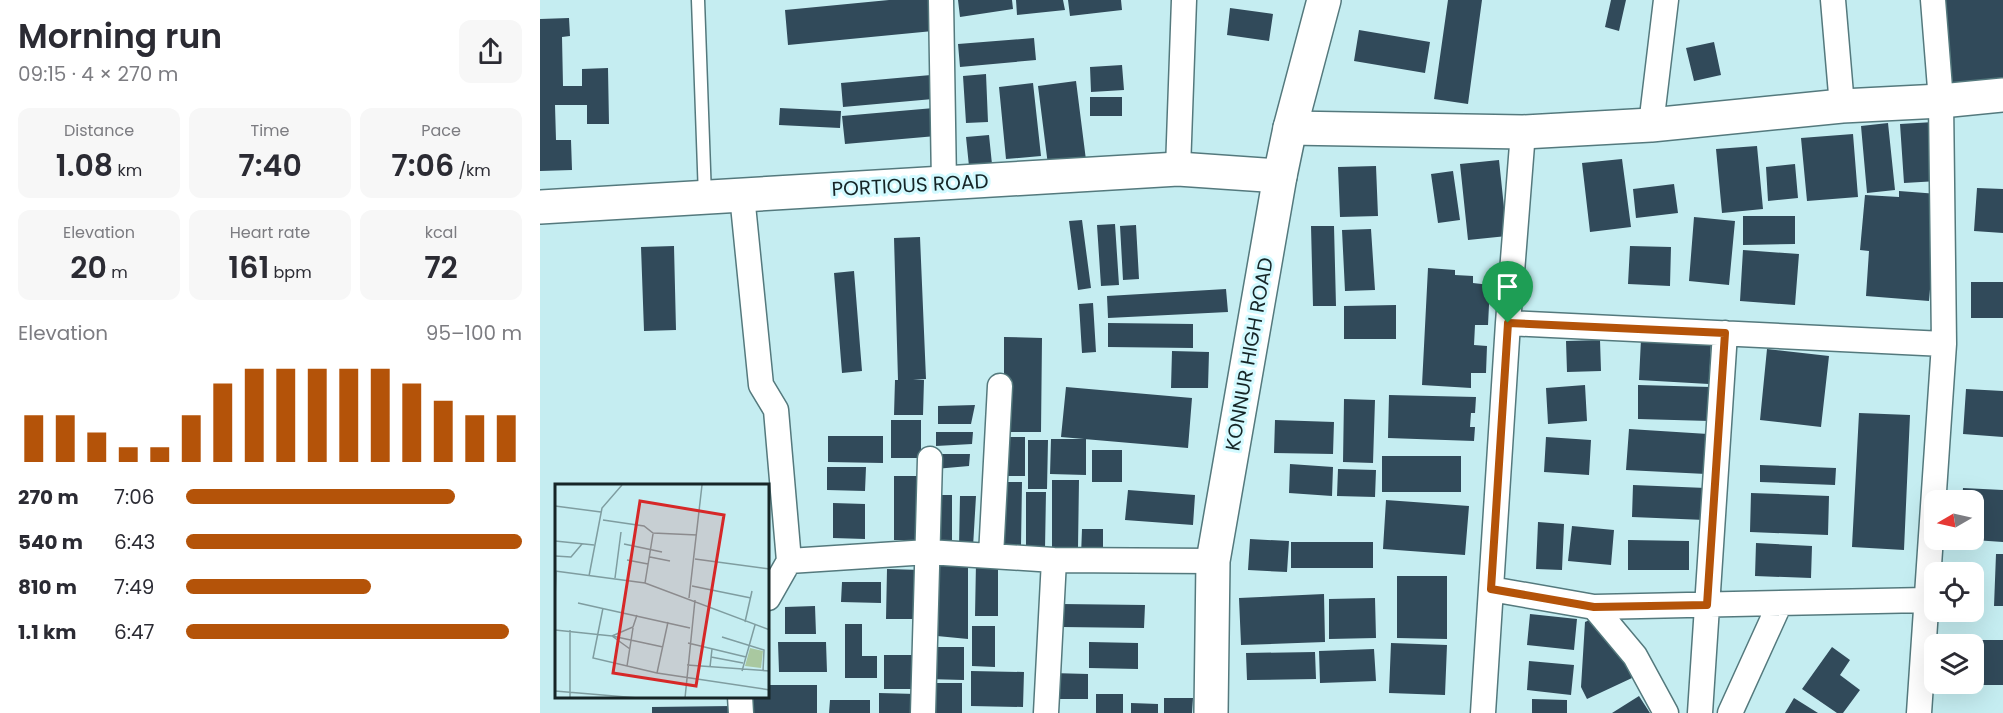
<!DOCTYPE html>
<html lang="en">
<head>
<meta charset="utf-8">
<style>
	:root { --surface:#fff; --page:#f7f7f7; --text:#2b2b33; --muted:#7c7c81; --accent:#b45309 }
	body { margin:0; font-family:Poppins,sans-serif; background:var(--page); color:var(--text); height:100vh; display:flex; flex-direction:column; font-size:22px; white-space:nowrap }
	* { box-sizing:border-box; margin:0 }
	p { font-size:20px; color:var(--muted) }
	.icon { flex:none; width:33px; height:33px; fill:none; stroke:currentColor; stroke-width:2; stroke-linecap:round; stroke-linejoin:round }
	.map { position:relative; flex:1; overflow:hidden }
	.sheet { display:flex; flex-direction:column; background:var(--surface); width:540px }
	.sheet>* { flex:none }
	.needle { width:39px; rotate:261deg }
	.controls { position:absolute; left:1384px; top:490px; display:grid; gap:12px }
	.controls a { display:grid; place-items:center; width:60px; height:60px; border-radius:12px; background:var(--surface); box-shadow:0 6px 24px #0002; font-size:30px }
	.pin { position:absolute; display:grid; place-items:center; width:51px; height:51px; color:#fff; margin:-62px -26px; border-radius:50% 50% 50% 0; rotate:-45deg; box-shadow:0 0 6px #0007 }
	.pin .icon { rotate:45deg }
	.round { display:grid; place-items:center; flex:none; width:63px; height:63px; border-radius:12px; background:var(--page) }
	.summary { display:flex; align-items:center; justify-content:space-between; height:102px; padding:0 18px }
	h1 { font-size:33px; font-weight:600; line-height:45px }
	.metrics { display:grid; grid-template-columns:repeat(3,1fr); gap:9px; height:102px; padding:6px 18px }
	.metrics div { display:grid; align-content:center; border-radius:12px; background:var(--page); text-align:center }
	.metrics b { font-size:30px; font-weight:600 }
	.metrics small { font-size:16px; font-weight:400 }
	.metrics p { font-size:16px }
	.chart { height:168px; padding:12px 18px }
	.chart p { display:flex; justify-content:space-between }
	.chart svg { width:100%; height:108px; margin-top:6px; stroke:var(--accent); stroke-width:6 }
	ul { padding:0 18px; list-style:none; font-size:20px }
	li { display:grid; grid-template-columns:96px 72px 1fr; align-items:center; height:45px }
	li i { height:15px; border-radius:8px; background:var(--accent) }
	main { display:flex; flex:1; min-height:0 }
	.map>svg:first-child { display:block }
	.building { fill:#314a5a }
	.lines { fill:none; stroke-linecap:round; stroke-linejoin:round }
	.lane-casing { stroke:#54797d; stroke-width:15 }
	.street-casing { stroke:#54797d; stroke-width:27 }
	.secondary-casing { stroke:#54797d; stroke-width:36 }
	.primary-casing { stroke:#54797d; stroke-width:36 }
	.lane { stroke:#fff; stroke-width:12 }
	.street { stroke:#fff; stroke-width:24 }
	.secondary { stroke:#fff; stroke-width:33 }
	.primary { stroke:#fff; stroke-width:33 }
	.route-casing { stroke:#fff; stroke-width:12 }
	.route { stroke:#b45309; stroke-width:8 }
	.labels { text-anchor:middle; stroke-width:6; stroke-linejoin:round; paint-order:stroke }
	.street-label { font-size:20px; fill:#162527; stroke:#d3faff }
	.inset-road { fill:none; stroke:#7f9da0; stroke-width:1.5 }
	.view { fill:#d62828; fill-opacity:0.15; stroke:#d62828; stroke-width:3 }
	.inset-edge { fill:none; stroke:#162527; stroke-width:3 }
</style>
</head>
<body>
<main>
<section class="sheet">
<div class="summary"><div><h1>Morning run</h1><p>09:15 · 4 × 270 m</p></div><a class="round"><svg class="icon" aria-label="share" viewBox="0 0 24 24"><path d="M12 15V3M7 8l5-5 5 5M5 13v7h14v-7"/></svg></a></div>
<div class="metrics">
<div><p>Distance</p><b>1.08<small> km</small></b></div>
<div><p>Time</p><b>7:40</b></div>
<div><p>Pace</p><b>7:06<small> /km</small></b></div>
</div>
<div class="metrics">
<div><p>Elevation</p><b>20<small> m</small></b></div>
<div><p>Heart rate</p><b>161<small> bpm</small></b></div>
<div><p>kcal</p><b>72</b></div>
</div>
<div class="chart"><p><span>Elevation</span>95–100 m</p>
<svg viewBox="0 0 160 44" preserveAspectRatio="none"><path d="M5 44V25M15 44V25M25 44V32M35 44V38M45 44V38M55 44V25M65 44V12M75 44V6M85 44V6M95 44V6M105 44V6M115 44V6M125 44V12M135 44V19M145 44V25M155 44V25"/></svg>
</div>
<ul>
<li><b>270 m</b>7:06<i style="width:80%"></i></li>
<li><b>540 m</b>6:43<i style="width:100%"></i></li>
<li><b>810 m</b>7:49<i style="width:55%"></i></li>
<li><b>1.1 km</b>6:47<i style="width:96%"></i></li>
</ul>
</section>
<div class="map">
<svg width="1463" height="713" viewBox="0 0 1463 713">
	<rect width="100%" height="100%" fill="#c5edf1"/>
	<path class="building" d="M349,0h41l3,31 -145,14 -3,-35z
		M418,0h54l1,9 -53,8z
		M476,0h47l2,10 -48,5z
		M528,0h53l1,10 -52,6z
		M908,0h34l-14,104 -34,-5z
		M1071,0h15l-7,31 -14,-4z
		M1406,0h57v82l-58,5z
		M690,8l43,6 -4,27 -42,-6z
		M29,18l1,18 -8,1 1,49h19v-17l26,-1 1,56h-22v-19h-32l1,35h15l1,30 -32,1v-152z
		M819,30l71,12 -5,31 -71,-12z
		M494,38l2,22 -76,7 -2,-23z
		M1174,42l7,33 -27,6 -8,-33z
		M582,65l2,25 -33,2 -1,-25z
		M446,74l2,48 -22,1 -3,-47z
		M391,75l2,24 -90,8 -2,-24z
		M536,81l11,87 -38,5 -11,-87z
		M493,83l8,73 -35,3 -7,-72z
		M550,97h32v19h-32z
		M240,108l61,3 -1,17 -61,-3z
		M394,108l2,28 -91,8 -3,-28z
		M1394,122l4,59 -34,2 -4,-59z
		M1348,123l7,67 -28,3 -6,-67z
		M1313,134l5,63 -51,4 -6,-63z
		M449,135l4,39 -23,2 -4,-39z
		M1217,146l6,63 -41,4 -6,-64z
		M1082,159l9,68 -41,5 -8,-69z
		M959,160l8,76 -39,4 -8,-76z
		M1255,164l3,34 -30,3 -2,-34z
		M836,166l2,50 -38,1 -2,-50z
		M913,171l7,49 -22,3 -7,-49z
		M1134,184l4,29 -42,5 -3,-29z
		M1437,188l26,1v44l-29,-2z
		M1359,191l39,3 -9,107 -63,-5 3,-45 -9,-1 5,-55 34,2z
		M1203,216h52v28l-52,1z
		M1154,217l41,4 -6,64 -40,-4z
		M542,220l9,68 -13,2 -9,-69z
		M575,224l4,61 -18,1 -4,-61z
		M596,225l3,54 -16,1 -3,-54z
		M771,226h23l2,80h-23z
		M831,229l4,61 -30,1 -3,-61z
		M380,237l6,142 -13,1h11l-1,35h-29l1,-35h3l-4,-142z
		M134,246l2,84 -32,1 -3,-84z
		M1090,246l41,1 -1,39 -42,-2z
		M1203,250l56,4 -4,51 -55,-4z
		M888,268l27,2v5l18,1v7l17,2 -2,40h-13l-1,20 13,1 -1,27h-15v15l-49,-3z
		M314,271l8,100 -20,2 -8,-100z
		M1431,282h32v36h-32z
		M686,289l2,23 -120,6 -1,-22z
		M553,303l3,49 -14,1 -3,-49z
		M856,305v34h-52v-33z
		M568,323l85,1v24l-85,-1z
		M464,337l38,1 -1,94h-37z
		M1101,339l70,3 -2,42 -70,-4z
		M1060,340l1,31 -34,1 -1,-31z
		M1227,349l62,7 -8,71 -61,-7z
		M632,351l37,1 -1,36h-37z
		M1045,385l2,36 -39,3 -2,-36z
		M1098,385l72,2v34l-72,-2z
		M526,387l126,11 -4,50 -127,-11z
		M1426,389l37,2v46l-40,-3z
		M849,395l87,2 -1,16h-4l-1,14h5l-1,14 -86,-3z
		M804,399l31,1 -2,63 -30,-1z
		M435,405l-4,19h-33v-18z
		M1319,413l51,2 -6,135 -52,-3z
		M351,420h30v38h-30z
		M735,420l59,2 -1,32 -59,-1z
		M1089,429l79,5 -2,40 -80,-4z
		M396,432h37l-1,12 -36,2z
		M288,436h55v27l-55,-1z
		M462,437h23v39h-24z
		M1006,437l45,3 -2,35 -45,-3z
		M511,439h35v36l-36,-1z
		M488,440h20l-1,49h-19z
		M552,450h30v32h-30z
		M395,454h35l-1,12 -34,3z
		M842,456h79v36h-79z
		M750,464l43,3 -1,29 -43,-3z
		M1220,465l76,3 -1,17 -75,-3z
		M287,467h39l-1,24 -38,-1z
		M798,469l38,1 -1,27 -38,-1z
		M354,476h28v64h-28z
		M512,480h27l-1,68h-26z
		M456,482h26l-1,65h-26z
		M1093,485l73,3 -1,32 -73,-3z
		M1423,488l40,2v52l-29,-2v-39h-12z
		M588,490l67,5 -2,30 -68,-5z
		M486,492h20l-1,57 -19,-1z
		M1211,493l78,3 -1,39 -78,-3z
		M393,495h19v50h-19z
		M420,496h16l-3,51h-14z
		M846,500l83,6 -4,49 -82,-6z
		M293,503l32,1v35l-32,-1z
		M998,522l26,2 -2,46 -26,-1z
		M1032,526l42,4 -3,35 -43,-4z
		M542,529h21v27h-22z
		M710,539l39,2 -2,31 -39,-2z
		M1088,540l61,1v29h-61z
		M751,542h82v26h-82z
		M1216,543l56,3 -1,32 -56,-2z
		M1456,554h7v52h-9z
		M436,562h22v54h-23z
		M428,564v75l-31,-3 1,-71z
		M347,569l34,1v49h-35z
		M857,576h50v63l-50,-1z
		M302,582h39v21l-40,-1z
		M784,594l1,48 -84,3 -2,-47z
		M835,598l1,40 -47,1v-40z
		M522,604l83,1 -1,23 -82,-1z
		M275,606l1,28h-31v-27z
		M990,614l47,5 -3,31 -47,-5z
		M1054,618l12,4 26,56 -45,21 -6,-12 4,-65z
		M305,624h17v32h15v22h-32z
		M432,626h23v41l-23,-1z
		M1427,640h36v45h-29v-40h-7z
		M238,642h48l1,30h-48z
		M549,642l49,1v26l-49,-1z
		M851,643l56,2 -2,50 -56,-2z
		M388,647h36v33l-37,-1z
		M1292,647l18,13 -10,15 20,15 -17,23h-6l-35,-24z
		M834,649l2,32 -56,2 -1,-32z
		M775,652l1,27 -69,1 -1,-27z
		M344,655h36l-1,34h-35z
		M989,661l45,4 -3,30 -44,-5z
		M431,671l53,1 -1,35 -52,-1z
		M512,673l36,1v25h-36z
		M387,683h35v30h-35z
		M228,685h49v28h-68v-17h19z
		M339,693l37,1v19h-37z
		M556,694h27v19h-27z
		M1099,696l11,17h-38z
		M624,698h29l-1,15h-28z
		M1254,698l24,15h-33z
		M992,699l35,1v13h-35z
		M290,700h40v13h-41z
		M591,703l27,1v9h-27z
		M192,706v7h-80v-6z"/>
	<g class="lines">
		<g class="lane-casing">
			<path id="lane" d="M158,0l7,197"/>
		</g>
		<g class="street-casing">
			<path id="street" d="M401,0l3,184
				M1293,0l9,106
				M1111,125l15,-125
				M638,169l6,-169
				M202,195l19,190 15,25 13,151 -21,37
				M968,323l436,21
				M451,556l9,-170
				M249,561l139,-9 126,8 159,1
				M951,589l103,18 41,49 31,57
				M1054,607l332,-7
				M200,696l1,17
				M383,713l7,-254
				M506,713l8,-153
				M943,713l25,-390 15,-191
				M1160,713l25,-380
				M1190,713l50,-110
				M1379,713l25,-369 -3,-243 -8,-101"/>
		</g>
		<g class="secondary-casing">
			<path id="secondary" d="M750,128l233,4 128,-7 191,-19 99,-5 62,-6
				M0,207l638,-38 102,7"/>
		</g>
		<g class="primary-casing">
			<path id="primary" d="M671,713l2,-152 67,-385 10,-48 34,-128"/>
		</g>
		<use href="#lane" class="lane"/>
		<use href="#street" class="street"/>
		<use href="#secondary" class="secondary"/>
		<use href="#primary" class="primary"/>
	</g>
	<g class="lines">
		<g class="route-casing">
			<path id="route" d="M968,323l217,10 -18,272 -113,2 -103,-18z"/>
		</g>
		<use href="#route" class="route"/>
	</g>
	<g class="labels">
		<g class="street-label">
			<text transform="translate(370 185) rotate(-3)" y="7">PORTIOUS ROAD</text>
			<text transform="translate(709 354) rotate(-80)" y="7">KONNUR HIGH ROAD</text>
		</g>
	</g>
	<g transform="translate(15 484)">
		<rect width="214" height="214" fill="#c5edf1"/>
		<path d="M195,164l13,3 -2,17 -16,-2z" fill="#a9c8a0"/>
		<path class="inset-road" d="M0,22l46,6M48,36l41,6 9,7 44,2M0,57l39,4M69,60l38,8M0,72l16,1 11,-13M95,73l20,4M140,75l75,10M72,76l21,4M0,87l90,12 125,47M34,92l13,-68 20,-23M60,94l6,-46M90,99l8,-49M137,102l59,12M134,114l13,-113M0,115l1,-27M23,119l112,25M48,124l-10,50 64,15 113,17M190,138l7,-31M0,146l57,6 21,-9 4,-12M167,153l42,13 -1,21M133,159l58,14M75,165l-18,-13 51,11M156,173l32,6M132,181l83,6M72,182l6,-38M155,183l2,-18M187,187l13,-46M102,189l11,-51M0,207l83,7M15,214v-68M130,214l10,-98"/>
		<path class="view" d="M85,17l84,14 -28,171 -83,-13z"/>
		<rect width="214" height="214" class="inset-edge"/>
	</g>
</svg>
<div class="controls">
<a><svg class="needle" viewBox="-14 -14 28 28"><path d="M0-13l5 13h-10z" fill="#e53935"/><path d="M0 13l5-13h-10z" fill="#7c7c81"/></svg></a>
<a><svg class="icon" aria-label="locate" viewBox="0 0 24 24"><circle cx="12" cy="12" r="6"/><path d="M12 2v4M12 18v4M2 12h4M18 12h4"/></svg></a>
<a><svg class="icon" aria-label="layers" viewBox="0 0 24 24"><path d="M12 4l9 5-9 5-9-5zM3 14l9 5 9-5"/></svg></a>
</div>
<div class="pin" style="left:968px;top:323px;background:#1e9e55"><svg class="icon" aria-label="arrive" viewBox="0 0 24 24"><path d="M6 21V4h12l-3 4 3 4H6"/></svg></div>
</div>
</main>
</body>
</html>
